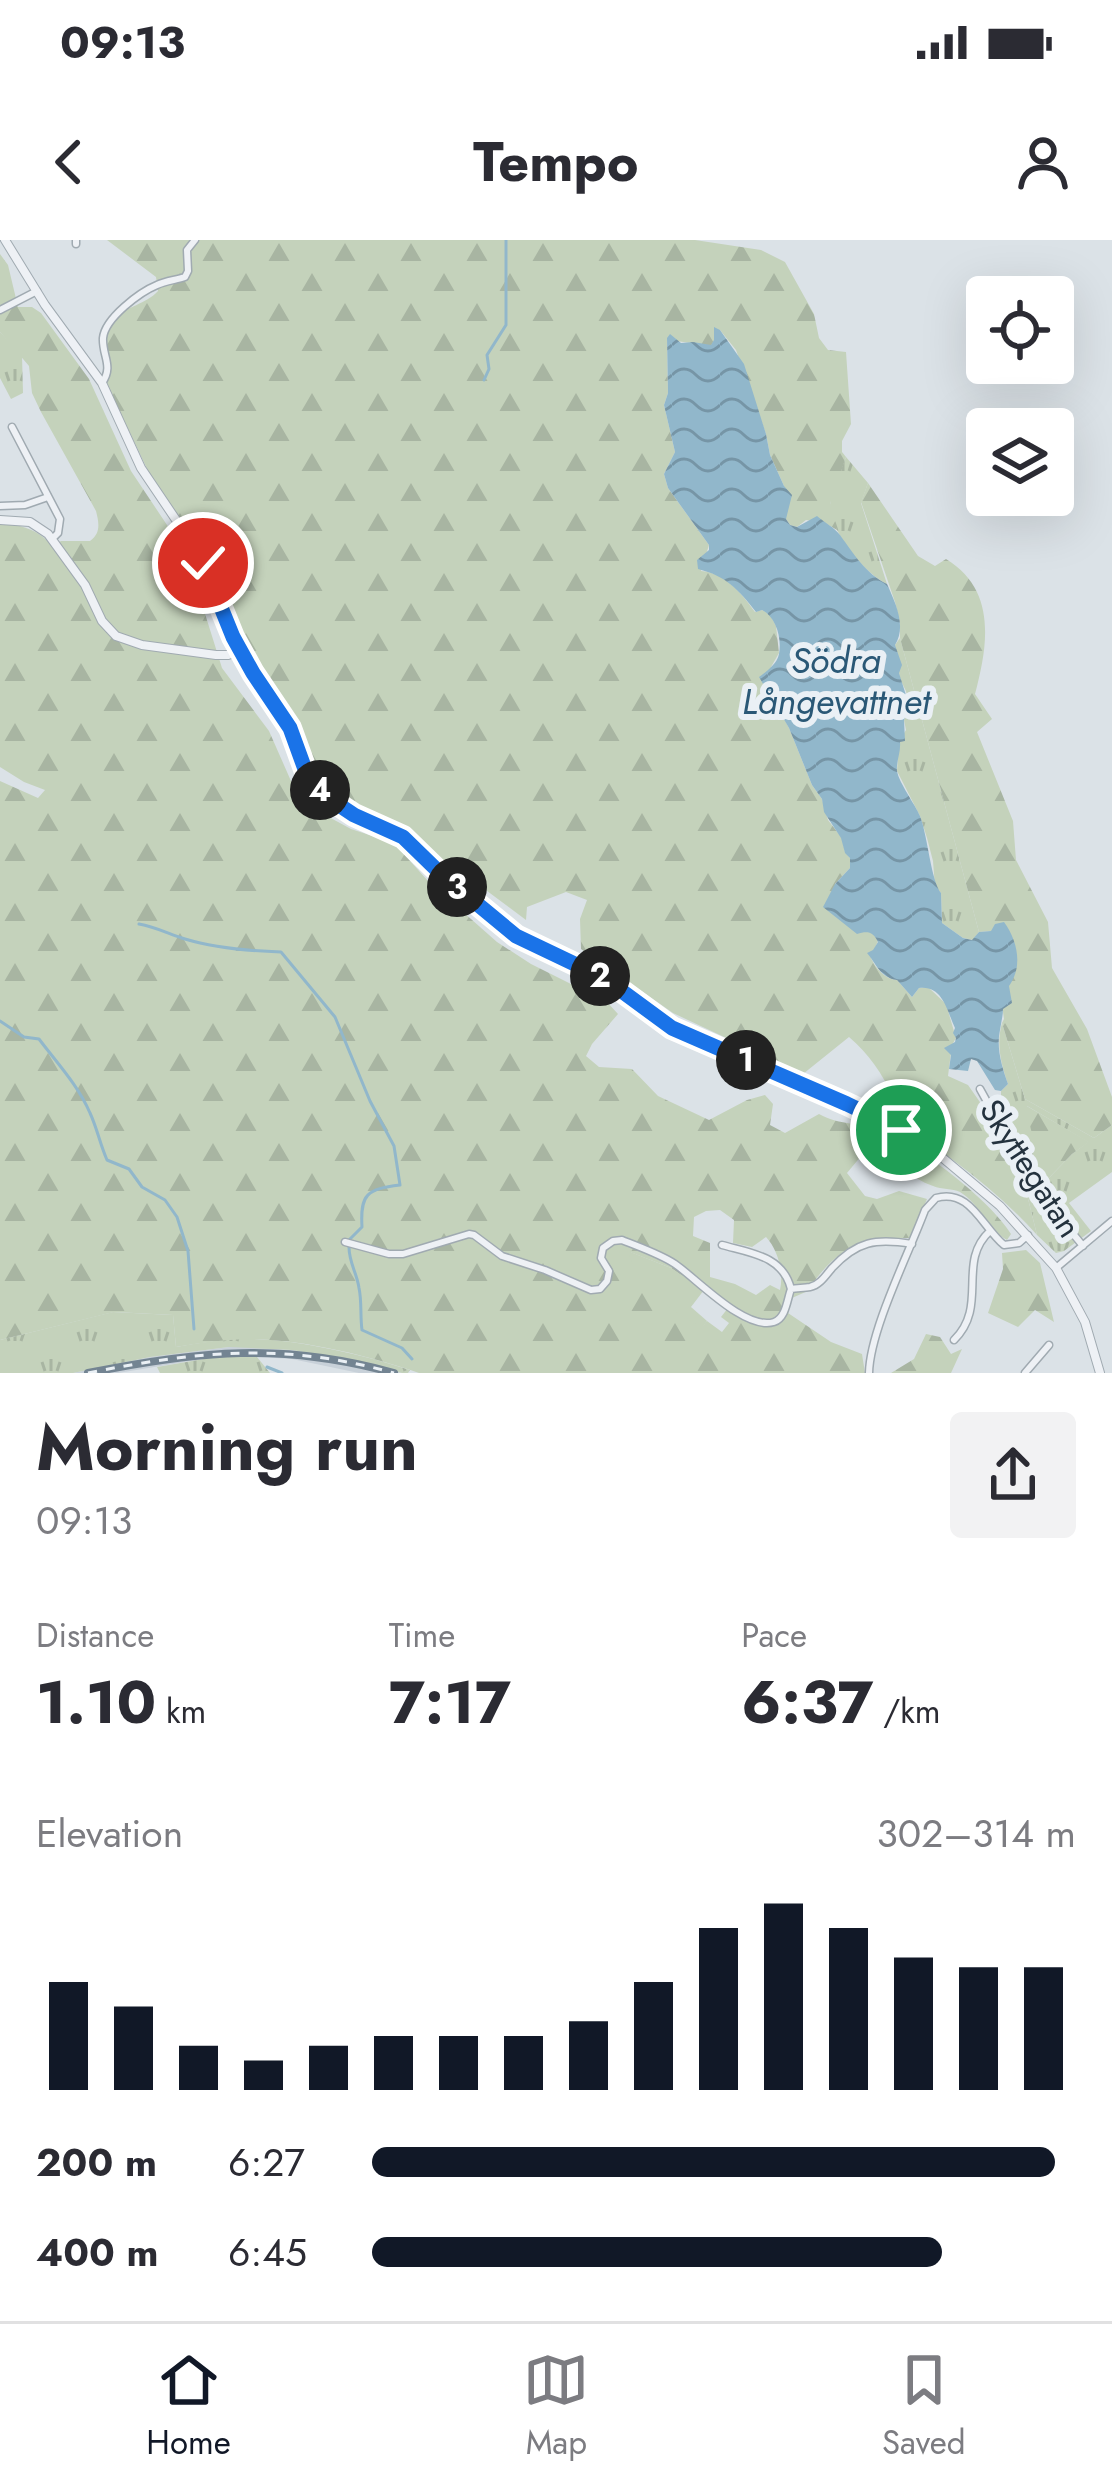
<!DOCTYPE html>
<html lang="en">
<head>
<meta charset="utf-8">
<style>
	:root { --surface:#fff; --page:#f2f2f3; --text:#2b2b33; --muted:#7c7c81; --line:#e1e1e2; --accent:#111827 }
	body { margin:0; font-family:Jost,sans-serif; background:var(--page); color:var(--text); height:100vh; display:flex; flex-direction:column; font-size:45px; white-space:nowrap }
	* { box-sizing:border-box; margin:0 }
	p { font-size:39px; color:var(--muted) }
	.icon { flex:none; width:66px; height:66px; fill:none; stroke:currentColor; stroke-width:2; stroke-linecap:round; stroke-linejoin:round }
	.map { position:relative; height:1133px; overflow:hidden }
	.sheet { display:flex; flex-direction:column; background:var(--surface); flex:1 }
	.sheet>* { flex:none }
	.buttons { position:absolute; left:966px; top:36px; display:grid; gap:24px }
	.buttons a { display:grid; place-items:center; width:108px; height:108px; border-radius:12px; background:var(--surface); box-shadow:0 12px 48px #0002; font-size:60px }
	.pin { position:absolute; display:grid; place-items:center; width:102px; height:102px; color:#fff; margin:-51px; border:6px solid #fff; border-radius:50%; box-shadow:0 3px 12px #0007 }
	.km { position:absolute; width:60px; height:60px; margin:-30px; border-radius:50%; background:#222; color:#fff; font-size:33px; line-height:60px; text-align:center }
	.round { display:grid; place-items:center; flex:none; width:126px; height:126px; border-radius:12px; background:var(--page) }
	.headline { display:flex; align-items:center; justify-content:space-between; height:204px; padding:0 36px }
	h1 { font-size:66px; font-weight:700; line-height:90px }
	.metrics { display:grid; grid-template-columns:repeat(3,1fr); gap:18px; height:204px; padding:12px 36px }
	.metrics div { display:grid; align-content:center }
	.metrics b { font-size:60px; font-weight:700 }
	.metrics small { font-size:33px; font-weight:400 }
	.metrics p { font-size:33px }
	.chart { height:336px; padding:24px 36px }
	.chart p { display:flex; justify-content:space-between }
	.chart svg { width:100%; height:216px; margin-top:12px; stroke:var(--accent); stroke-width:6 }
	ul { padding:0 36px; list-style:none; font-size:39px }
	li { display:grid; grid-template-columns:192px 144px 1fr; align-items:center; height:90px }
	li i { height:30px; border-radius:15px; background:var(--accent) }
	.status { display:flex; justify-content:space-between; align-items:center; height:84px; padding:0 60px; background:var(--surface); direction:ltr }
	.status svg { height:33px; fill:currentColor }
	header { display:flex; justify-content:space-between; align-items:center; height:156px; padding:0 36px; background:var(--surface); font-size:54px; font-weight:700 }
	.dock { display:flex; justify-content:space-around; align-items:center; height:168px; border-top:3px solid var(--line); background:var(--surface); font-size:33px; color:var(--muted) }
	.dock a { display:grid; justify-items:center; gap:6px }
	.dock .on { color:var(--accent) }
	.map>svg:first-child { display:block }
	.built { fill:#c8d1d9 }
	.grass { fill:url(#grass-tufts); fill-rule:evenodd }
	.forest { fill:url(#forest-firs); fill-rule:evenodd }
	.park { fill:#c4d2bb }
	.water { fill:url(#water-waves) }
	.lines { fill:none; stroke-linecap:round; stroke-linejoin:round }
	.stream { stroke:#91b7cb; stroke-width:3 }
	.minor-casing { stroke:#a0aab1; stroke-width:9 }
	.tertiary-casing { stroke:#a0aab1; stroke-width:10 }
	.minor { stroke:#eef1f5; stroke-width:6 }
	.tertiary { stroke:#eef1f5; stroke-width:8 }
	.rail-casing { stroke:#738492; stroke-width:8 }
	.rail { stroke:#eaf0f5; stroke-width:3; stroke-dasharray:9; stroke-linecap:butt }
	.route-casing { stroke:#fff; stroke-width:24 }
	.route { stroke:#1a73e8; stroke-width:15 }
	.labels { text-anchor:middle; stroke-width:12; stroke-linejoin:round; paint-order:stroke }
	.street-label { font-size:33px; fill:#24323e; stroke:#eaf0f5 }
	.water-label { font-size:36px; font-style:italic; fill:#2a5876; stroke:#eaf0f5 }
</style>
</head>
<body>
<div class="status"><b>09:13</b><svg viewBox="0 0 49 12"><path d="M0 12V9h3v3zM5 12V6h3v6zM10 12V3h3v9zM15 12V0h3v12zM26 1h20v11H26zM47 4h2v5h-2z"/></svg></div>
<header><svg class="icon" aria-label="back" viewBox="0 0 24 24"><path d="M15 5l-7 7 7 7"/></svg>Tempo<svg class="icon" aria-label="person" viewBox="0 0 24 24"><circle cx="12" cy="8" r="4"/><path d="M4 21q1-7 8-7t8 7"/></svg></header>
<div class="map">
<svg width="1112" height="1133" viewBox="0 0 1112 1133">
	<defs>
		<pattern id="grass-tufts" width="24" height="20" patternUnits="userSpaceOnUse" patternTransform="scale(3)"><rect width="24" height="20" fill="#c4d2bb"/><path d="M3 7l-1-3M5 7V3M7 7l1-3M15 17l-1-3M17 17v-4M19 17l1-3" fill="none" stroke="#a8b5a2"/></pattern>
		<pattern id="forest-firs" width="22" height="20" patternUnits="userSpaceOnUse" patternTransform="scale(3)"><rect width="22" height="20" fill="#c4d2bb"/><path d="M5 1l3.5 6h-7zM16 11l3.5 6h-7z" fill="#a8b5a2"/></pattern>
		<pattern id="water-waves" width="16" height="10" patternUnits="userSpaceOnUse" patternTransform="scale(3)"><rect width="16" height="10" fill="#91b7cb"/><path d="M0 5q4-4 8 0t8 0" fill="none" stroke="#7695a6"/></pattern>
	</defs>
	<rect width="100%" height="100%" fill="#dbe2e7"/>
	<path class="built" d="M229,1107h32l54,6 87,20h-43l-67,-14 -65,-4 -109,18h-45l77,-16z"/>
	<path class="grass" d="M0,92l22,23 1,38 -12,6 -11,-21z
		M846,217l22,26 -7,20 26,81c-22,-10 -57,-52 -57,-79 1,-14 11,-34 16,-48z
		M900,398l79,294 -6,8 -10,-2 -21,-15 -1,-30 -6,-6 -2,-26 -6,-23 -7,-22 -23,-45 2,-30 7,-11 -2,-10 5,-15 -3,-14 -6,-12 -5,-34z
		M1002,783l23,76 69,39 18,-13v47l-43,31 22,28 -27,20 -8,2 -19,-18 -21,-85 -16,-22 6,-3 -5,-19v-15l7,-7c-7,-20 -12,-40 -6,-61zM1027,866l61,36 -16,12 -27,28z
		M113,1072l60,3 3,32c25,-4 50,-9 76,-8 48,1 112,16 158,31l-2,3h-6l-51,-13 -59,-10 -63,-3 -79,10 -77,16h-73v-33z
		M227,1115l30,2 13,16h-110l-3,-6z"/>
	<path class="forest" d="M107,0h588l66,10 24,12 29,52 5,24 9,12 18,2 5,72 -9,17v11l4,5 -16,47 7,26 -12,-7 -19,-3 -9,7 -7,-2 -4,-6 -2,-33 -14,-31 -4,-21 -30,-84 -16,-20 -9,16c-15,-4 -29,-2 -44,-8l1,55 -4,12 11,47 -11,22 4,14 41,57 -8,26c25,2 40,22 54,41l7,-2 8,4 6,12 3,27 -8,14 1,29 17,32 23,57 10,14 6,21 14,18 3,14 5,6v10l-15,16 32,47 7,3 4,7 -7,17c5,11 14,21 26,22l15,17 7,-9 9,-1 18,17 10,34 -4,7 -4,31 20,9 28,40 -4,6 8,-3 16,22 21,85c-43,-48 -97,-87 -153,-120l9,-18c-11,-24 -24,-43 -44,-60l-46,37 -130,-61 -92,-64 -1,-30 7,-19 -21,-8 -39,15 -1,13 -51,-38 -34,-20 -45,-39 -54,-25 -36,-37 -10,-41 -24,-39 -38,-53 -38,-86 -45,-65 -45,-94c15,-26 -13,-41 10,-65 12,-13 29,-13 42,-27l-2,-14z
		M0,14l8,11 10,42h14l9,6 48,66 42,92 44,66 21,48 26,83 47,63 22,50 36,35 24,13 43,14 34,38 69,61 34,22 76,38 11,12 -26,30 -6,12 13,11 33,2 26,27 51,24 38,-20 18,-5 8,9 -3,21 15,8 34,-19c21,12 43,8 65,17 36,15 107,70 127,103l-4,6c-20,-11 -27,-36 -47,-48 -8,-4 -18,-2 -27,-6 -23,-8 -37,-24 -54,-41l-17,10 -15,18 18,23 12,3 22,-8 28,8 -17,39c-37,0 -56,1 -83,28 -7,8 -13,14 -17,24l-18,8 -4,15 43,29 31,12 3,19h-446c-49,-17 -115,-33 -167,-34 -26,0 -51,4 -76,8l-3,-32 -59,-3 -114,28v-559l38,17 7,-8 -21,-8 -24,-15v-244c22,2 37,6 53,23l8,-5h29c11,-8 9,-18 6,-30l-55,-99 -9,-19 -3,-27 -29,-34zM720,970l14,10 -1,23 19,4 14,-10c12,13 18,35 14,53l-10,-5 -14,10 -21,-11 -25,-7v-34l-17,-7 1,-19 12,-6zM630,1012l41,16 57,40 -7,9 8,6 -7,9 -15,-11 -5,6z
		M868,243l50,73 17,10 11,-7c51,31 42,86 29,135l17,25 -15,13 36,89 3,39 32,62 4,46 35,61 25,68v28l-18,13 -69,-39 -23,-76 2,-4 -12,-88 -13,1 -79,-294v-15l-5,-21 -34,-100z
		M1025,865l64,37 -17,12 -28,29z
		M1026,1010l14,13 14,59 -19,-12 -17,17 -30,-14 15,-44 -1,-16z
		M926,1094l14,3 11,17 11,-5 -11,24h-60l23,-14z"/>
	<path class="park" d="M628,1011l43,17 33,22 -13,17 16,14 -5,7c-34,-21 -62,-37 -74,-77z"/>
	<path class="water" d="M714,87l6,3 24,34 22,70 4,21 14,31 8,9 -6,24 4,6 7,2 20,-11c8,7 17,11 23,19 13,18 26,39 47,49 8,18 20,42 8,61l7,20 -3,8 10,32 -5,15 1,21 -5,1c1,10 -4,20 -3,29 2,12 18,33 23,45 8,21 11,65 21,77l1,30 21,15 9,2 7,-8 12,-1 4,-7 9,-2c14,19 19,45 5,64l3,17 -9,6c0,7 -2,14 -3,21 -4,18 2,37 8,54l-7,7 -6,-1 -18,-29 -6,-2 -3,12 -19,-2 2,-14 -7,-7 11,-6 1,-4 -3,-5 2,-5c-8,-17 -12,-43 -36,-40l-7,9 -15,-17c-17,-2 -21,-17 -30,-27l6,-3 5,-8c-5,-11 -11,-11 -21,-8l-34,-27 12,-23 15,-16v-10l-5,-5 -4,-15 -17,-26 -2,-13 -10,-14 -23,-57 -30,-51c8,-6 18,-13 20,-23 3,-16 -3,-37 -17,-44l-6,2c-18,-23 -30,-36 -58,-43l-1,-9 12,-10v-5l-41,-57 -4,-14 11,-22 -11,-47 4,-12 -1,-55 3,-4 11,9 12,-1 18,3 3,-5z"/>
	<g class="lines">
		<path class="stream" d="M484,140l5,-11 -2,-14 19,-30v-85
			M139,684c17,3 30,10 46,15 30,9 65,12 96,13l54,65 35,84 24,45 6,39c-33,4 -40,9 -38,42l-13,13
			M0,781l24,16 15,2c18,24 39,46 51,74 7,15 10,31 17,47l22,9 13,18 23,13 12,17 11,34 6,78
			M349,1007c0,16 8,26 10,41 3,14 1,28 3,42l40,18 10,11
			M267,1127l15,6"/>
		<g class="minor-casing">
			<path id="minor" d="M76,4v-4
				M0,70l37,-19
				M102,143c12,-17 0,-27 1,-45 2,-20 37,-46 54,-53 8,-4 19,-5 28,-8l3,-6 -1,-21 8,-10
				M12,187l48,92 -2,14 -6,6
				M0,266l25,-1 23,-8
				M980,849l21,38 18,21 12,32 8,12 44,54
				M345,1002l44,12h14l66,-20 5,1 28,21 43,14 46,20 9,-1 7,-8 2,-10 -8,-13 2,-10 10,-7 9,-1c17,7 38,14 53,24 22,15 70,67 99,58 12,-4 13,-22 17,-33 6,-1 13,-1 19,-2 10,-2 16,-12 22,-19 25,-27 44,-30 80,-24
				M722,1005c29,8 61,11 69,44
				M1056,1028l56,-47
				M954,1100c35,-34 2,-78 36,-109
				M869,1133c1,-43 40,-120 56,-163l11,-12c34,-10 46,29 68,47l15,-2 9,-8
				M1025,1133l24,-28"/>
		</g>
		<g class="tertiary-casing">
			<path id="tertiary" d="M5,0l40,65 57,78 39,85 56,83 36,86 20,36 37,55 16,44 13,18 27,21 57,26 38,37 75,62 87,42 69,50 200,87 66,39 62,52 56,62 29,54 15,51
				M0,280l30,2 18,12 37,51 17,36 14,15 26,9 74,10h12l13,-5"/>
		</g>
		<use href="#minor" class="minor"/>
		<use href="#tertiary" class="tertiary"/>
		<g class="rail-casing">
			<path id="rail" d="M88,1133c110,-22 195,-31 306,0"/>
		</g>
		<use href="#rail" class="rail"/>
	</g>
	<g class="lines">
		<g class="route-casing">
			<path id="route" d="M203,323l30,74 20,36 37,55 16,44 24,27 24,16 49,22 38,37 75,62 88,42 68,50 175,76 54,26"/>
		</g>
		<use href="#route" class="route"/>
	</g>
	<g class="labels">
		<g class="street-label">
			<text transform="translate(1031 928) rotate(57)" y="12">Skyttegatan</text>
		</g>
		<g class="water-label">
			<text x="836" y="433">Södra<tspan x="836" dy="41">Långevattnet</tspan></text>
		</g>
	</g>
</svg>
<div class="buttons">
<a><svg class="icon" aria-label="locate" viewBox="0 0 24 24"><circle cx="12" cy="12" r="6"/><path d="M12 2v4M12 18v4M2 12h4M18 12h4"/></svg></a>
<a><svg class="icon" aria-label="layers" viewBox="0 0 24 24"><path d="M12 4l9 5-9 5-9-5zM3 14l9 5 9-5"/></svg></a>
</div>
<div class="pin" style="left:901px;top:890px;background:#1e9e55"><svg class="icon" aria-label="arrive" viewBox="0 0 24 24"><path d="M6 21V4h12l-3 4 3 4H6"/></svg></div>
<div class="pin" style="left:203px;top:323px;background:#d93025"><svg class="icon" aria-label="check" viewBox="0 0 24 24"><path d="M5 12l5 5 9-10"/></svg></div>
<b class="km" style="left:746px;top:820px">1</b>
<b class="km" style="left:600px;top:736px">2</b>
<b class="km" style="left:457px;top:647px">3</b>
<b class="km" style="left:320px;top:550px">4</b>
</div>
<section class="sheet">
<div class="headline"><div><h1>Morning run</h1><p>09:13</p></div><a class="round"><svg class="icon" aria-label="share" viewBox="0 0 24 24"><path d="M12 15V3M7 8l5-5 5 5M5 13v7h14v-7"/></svg></a></div>
<div class="metrics">
<div><p>Distance</p><b>1.10<small> km</small></b></div>
<div><p>Time</p><b>7:17</b></div>
<div><p>Pace</p><b>6:37<small> /km</small></b></div>
</div>
<div class="chart"><p><span>Elevation</span>302–314 m</p>
<svg viewBox="0 0 160 44" preserveAspectRatio="none"><path d="M5 44V22M15 44V27M25 44V35M35 44V38M45 44V35M55 44V33M65 44V33M75 44V33M85 44V30M95 44V22M105 44V11M115 44V6M125 44V11M135 44V17M145 44V19M155 44V19"/></svg>
</div>
<ul>
<li><b>200 m</b>6:27<i style="width:97%"></i></li>
<li><b>400 m</b>6:45<i style="width:81%"></i></li>
</ul>
</section>
<nav class="dock">
<a class="on"><svg class="icon" aria-label="home" viewBox="0 0 24 24"><path d="M3 11l9-7 9 7M6 9v11h12V9"/></svg>Home</a>
<a><svg class="icon" aria-label="map" viewBox="0 0 24 24"><path d="M3 6l6-2 6 2 6-2v14l-6 2-6-2-6 2zM9 4v14M15 6v14"/></svg>Map</a>
<a><svg class="icon" aria-label="saved" viewBox="0 0 24 24"><path d="M7 4h10v16l-5-4-5 4z"/></svg>Saved</a>
</nav>
</body>
</html>
